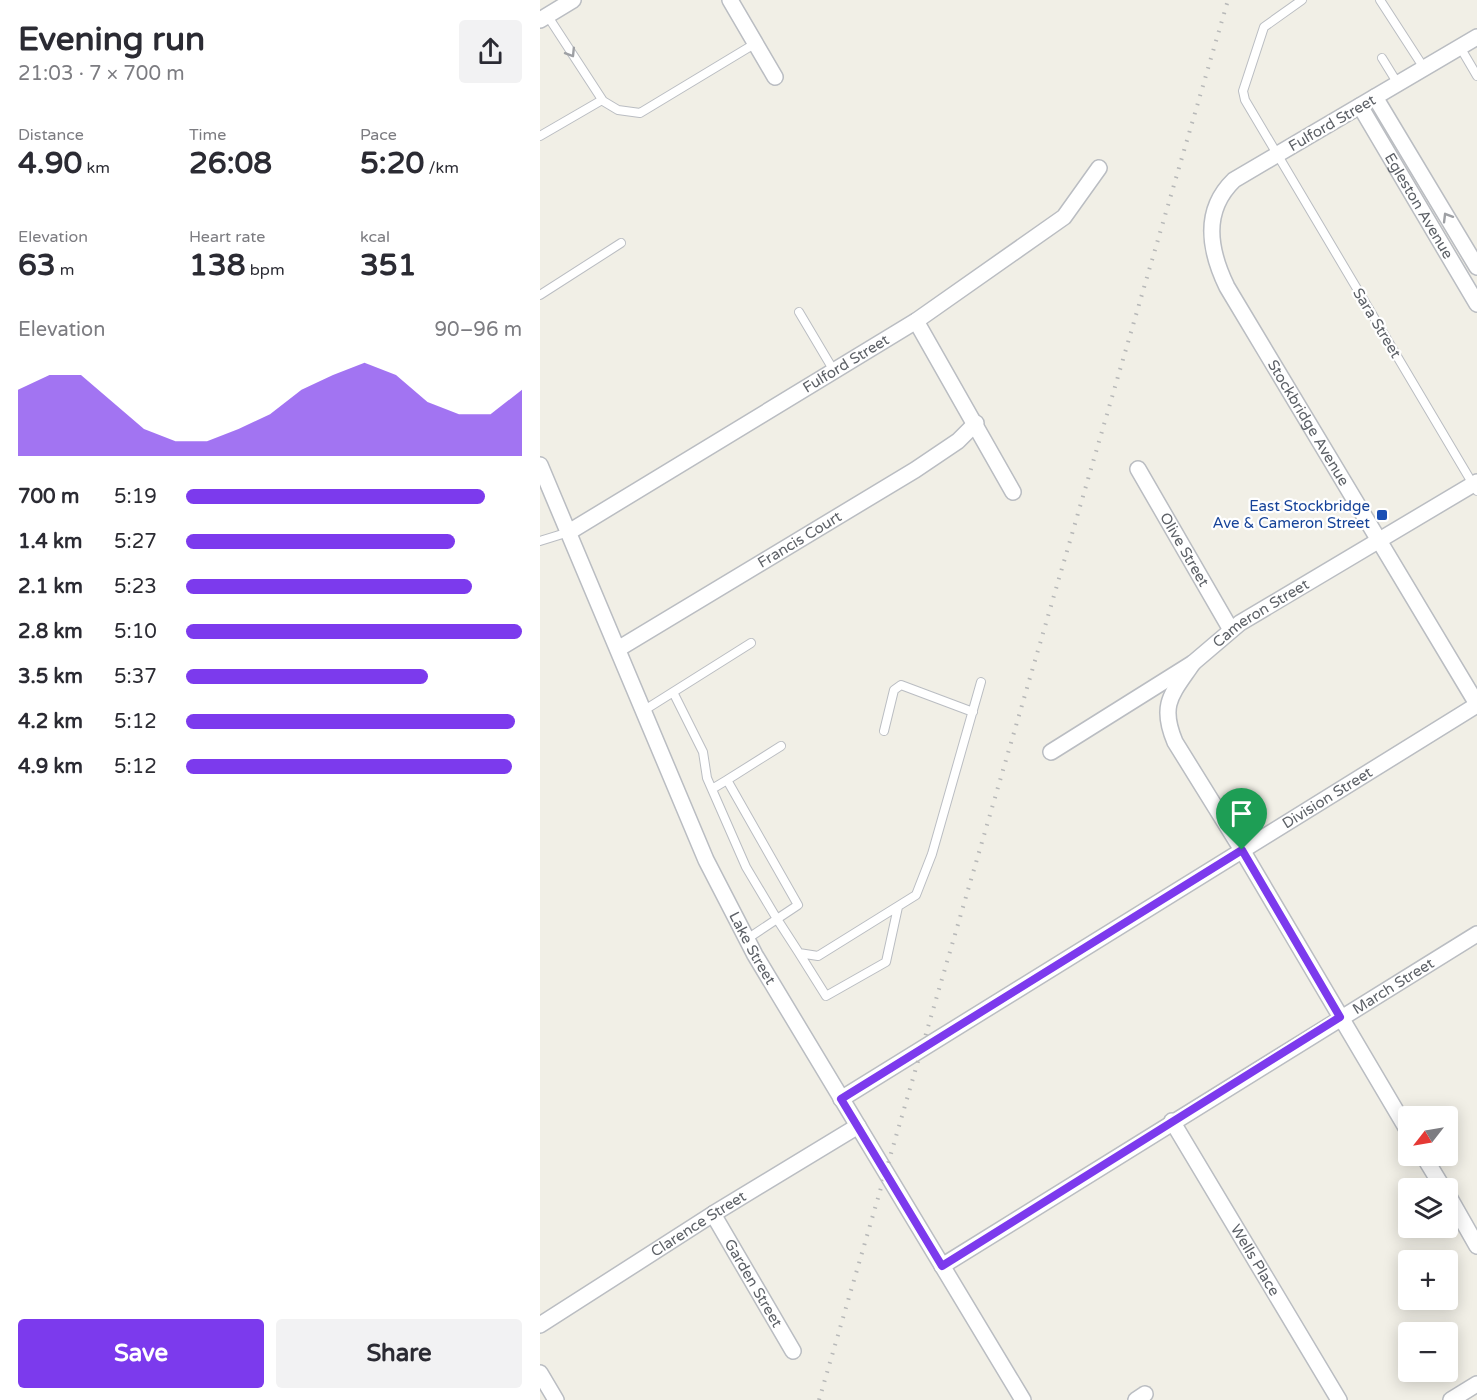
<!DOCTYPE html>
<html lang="en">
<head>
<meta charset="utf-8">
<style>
	:root { --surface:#fff; --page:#f2f2f3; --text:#2b2b33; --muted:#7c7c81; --accent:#7c3aed }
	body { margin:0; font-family:"Varela Round",sans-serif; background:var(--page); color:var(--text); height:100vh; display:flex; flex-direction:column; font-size:22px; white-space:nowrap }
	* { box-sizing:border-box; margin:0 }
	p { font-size:20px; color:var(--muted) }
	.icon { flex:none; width:33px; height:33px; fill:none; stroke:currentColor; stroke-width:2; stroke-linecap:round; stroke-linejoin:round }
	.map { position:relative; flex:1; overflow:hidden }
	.drawer { display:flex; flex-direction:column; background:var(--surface); width:540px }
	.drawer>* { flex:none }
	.needle { width:39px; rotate:239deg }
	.tools { position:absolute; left:858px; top:1106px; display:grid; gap:12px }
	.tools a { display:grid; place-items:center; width:60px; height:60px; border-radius:6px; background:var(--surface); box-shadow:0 3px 15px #0003; font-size:30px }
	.pin { position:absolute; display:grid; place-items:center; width:51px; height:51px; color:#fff; margin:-62px -26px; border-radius:50% 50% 50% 0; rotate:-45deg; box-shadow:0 0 6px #0007 }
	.pin .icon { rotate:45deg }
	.round { display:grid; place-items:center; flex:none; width:63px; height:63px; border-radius:6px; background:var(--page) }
	.headline { display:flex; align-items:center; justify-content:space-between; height:102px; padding:0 18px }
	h1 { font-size:33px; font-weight:700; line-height:45px }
	.metrics { display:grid; grid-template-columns:repeat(3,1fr); gap:9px; height:102px; padding:6px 18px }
	.metrics div { display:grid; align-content:center }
	.metrics b { font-size:30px; font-weight:700 }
	.metrics small { font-size:16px; font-weight:400 }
	.metrics p { font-size:16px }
	.chart { height:168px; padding:12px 18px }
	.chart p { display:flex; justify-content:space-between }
	.chart svg { width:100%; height:108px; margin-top:6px; fill:var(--accent); opacity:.7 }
	.cta { display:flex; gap:12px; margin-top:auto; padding:12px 18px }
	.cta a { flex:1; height:69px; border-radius:6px; background:var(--accent); color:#fff; font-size:24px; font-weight:700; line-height:69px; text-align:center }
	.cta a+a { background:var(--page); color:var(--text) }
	ul { padding:0 18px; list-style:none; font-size:20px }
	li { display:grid; grid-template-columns:96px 72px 1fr; align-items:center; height:45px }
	li i { height:15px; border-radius:8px; background:var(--accent) }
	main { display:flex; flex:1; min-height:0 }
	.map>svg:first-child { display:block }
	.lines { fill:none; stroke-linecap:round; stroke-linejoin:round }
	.lane-casing { stroke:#babdc2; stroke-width:10 }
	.street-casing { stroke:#babdc2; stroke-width:18 }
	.lane { stroke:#fff; stroke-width:8 }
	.street { stroke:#fff; stroke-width:15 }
	.rail { stroke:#b7b8b8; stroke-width:4; stroke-dasharray:1.5 8; stroke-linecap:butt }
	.oneway { stroke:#9ea0a4 }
	.route-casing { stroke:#fff; stroke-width:12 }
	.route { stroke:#7c3aed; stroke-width:8 }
	.transit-dot { fill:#1a4fb4; stroke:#fff; stroke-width:2 }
	.labels { text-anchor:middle; stroke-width:4.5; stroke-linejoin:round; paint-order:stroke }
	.street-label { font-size:15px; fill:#5d6167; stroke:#fff }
	.transit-label { font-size:15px; fill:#164399; stroke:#fff; text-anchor:end }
</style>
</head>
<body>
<main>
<section class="drawer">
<div class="headline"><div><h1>Evening run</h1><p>21:03 · 7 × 700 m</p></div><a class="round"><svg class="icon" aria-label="share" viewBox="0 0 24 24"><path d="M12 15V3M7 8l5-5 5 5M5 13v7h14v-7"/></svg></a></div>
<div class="metrics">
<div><p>Distance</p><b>4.90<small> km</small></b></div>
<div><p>Time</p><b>26:08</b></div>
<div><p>Pace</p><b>5:20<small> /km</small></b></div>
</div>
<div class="metrics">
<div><p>Elevation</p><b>63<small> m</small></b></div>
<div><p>Heart rate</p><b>138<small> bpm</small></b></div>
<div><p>kcal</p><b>351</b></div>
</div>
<div class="chart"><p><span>Elevation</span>90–96 m</p>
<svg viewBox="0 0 160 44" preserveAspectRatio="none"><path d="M0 44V17L10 11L20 11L30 22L40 33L50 38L60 38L70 33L80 27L90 17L100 11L110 6L120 11L130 22L140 27L150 27L160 17V44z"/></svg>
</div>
<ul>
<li><b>700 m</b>5:19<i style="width:89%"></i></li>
<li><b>1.4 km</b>5:27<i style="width:80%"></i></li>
<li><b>2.1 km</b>5:23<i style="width:85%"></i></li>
<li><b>2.8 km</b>5:10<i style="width:100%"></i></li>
<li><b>3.5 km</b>5:37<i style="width:72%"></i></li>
<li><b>4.2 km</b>5:12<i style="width:98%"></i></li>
<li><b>4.9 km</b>5:12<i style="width:97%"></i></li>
</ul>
<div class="cta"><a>Save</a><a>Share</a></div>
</section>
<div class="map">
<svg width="937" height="1400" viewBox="0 0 937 1400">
	<rect width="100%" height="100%" fill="#f1efe6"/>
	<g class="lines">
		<g class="lane-casing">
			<path id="lane" d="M762,0l-38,27 -21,64 2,9 232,391
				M840,0l44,68
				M7,15l56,86 15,9 22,3 116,-70
				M920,47l17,29
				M842,58l16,26
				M0,136l62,-36
				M0,295l81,-52
				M259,312l35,59
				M0,541l29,-9
				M133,692l30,60 4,26 39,89 31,52 21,-14 -71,-125 54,-34
				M103,711l108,-68
				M344,731l10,-41 7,-5 72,27
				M172,789l15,-9
				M207,939l30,-20 22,34 19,3 98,-61 16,-41 49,-172
				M259,953l27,43 60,-34 12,-55"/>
		</g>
		<g class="street-casing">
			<g id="street">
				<path d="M190,0l45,77"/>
				<path d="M0,20l33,-20"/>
				<path id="s1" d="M937,37l-243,143c-32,31 -25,70 -7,107l250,417"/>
				<path d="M835,97l102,170"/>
				<path id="s2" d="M820,106l117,198"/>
				<path d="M376,321l97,171"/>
				<path id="s3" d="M0,465l166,395 49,95 268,445"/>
				<path id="s4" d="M598,469l93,161"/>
				<path id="s5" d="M29,532l347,-211 148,-104 35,-49"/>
				<path id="s6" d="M78,649l297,-179 43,-29 18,-18"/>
				<path d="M653,663c-21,31 -34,41 -18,79l67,108 166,281"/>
				<path id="s7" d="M511,752l142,-89 47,-40 237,-141"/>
				<path id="s8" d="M301,1099l636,-394"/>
				<path id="s9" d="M632,1121l167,279"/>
				<path d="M883,1155l20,33"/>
				<path d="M908,1195l29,51"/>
				<path id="s10" d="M173,1214l80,137"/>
				<path id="s11" d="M402,1266l535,-332"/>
				<path id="s12" d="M0,1325l173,-111 145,-88"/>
				<path d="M0,1373l16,27"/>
				<path d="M596,1400l9,-6"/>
				<path d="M911,1400l26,-16"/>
			</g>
		</g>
		<use href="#lane" class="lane"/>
		<use href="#street" class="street"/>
		<path class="rail" d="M279,1400l409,-1400"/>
	</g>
	<defs><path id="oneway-chevron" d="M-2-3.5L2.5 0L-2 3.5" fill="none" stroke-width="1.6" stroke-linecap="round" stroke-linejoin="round" transform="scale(1.5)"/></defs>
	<g class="oneway">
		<use href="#oneway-chevron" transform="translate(31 53) rotate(58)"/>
		<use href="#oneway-chevron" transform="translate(907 217) rotate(-121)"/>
	</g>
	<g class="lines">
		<g class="route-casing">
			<path id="route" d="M702,850l98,167 -398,249 -101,-167z"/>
		</g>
		<use href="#route" class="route"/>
	</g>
	<rect class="transit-dot" x="836" y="509" width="12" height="12" rx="3"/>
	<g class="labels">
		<g class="street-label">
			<text transform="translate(792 123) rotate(-30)" y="5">Fulford Street</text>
			<text dy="5" stroke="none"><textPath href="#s2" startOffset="116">Egleston Avenue</textPath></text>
			<text transform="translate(837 323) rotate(59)" y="5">Sara Street</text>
			<text dy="5" stroke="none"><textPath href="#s5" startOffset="324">Fulford Street</textPath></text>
			<text dy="5" stroke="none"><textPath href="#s1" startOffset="556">Stockbridge Avenue</textPath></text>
			<text dy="5" stroke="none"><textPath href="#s6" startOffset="212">Francis Court</textPath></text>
			<text dy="5" stroke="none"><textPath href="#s4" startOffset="93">Olive Street</textPath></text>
			<text dy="5" stroke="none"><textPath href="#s7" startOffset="252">Cameron Street</textPath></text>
			<text dy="5" stroke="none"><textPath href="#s8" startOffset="572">Division Street</textPath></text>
			<text dy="5" stroke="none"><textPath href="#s3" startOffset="528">Lake Street</textPath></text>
			<text dy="5" stroke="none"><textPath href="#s11" startOffset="531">March Street</textPath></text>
			<text dy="5" stroke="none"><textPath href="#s12" startOffset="188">Clarence Street</textPath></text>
			<text dy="5" stroke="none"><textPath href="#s9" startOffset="162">Wells Place</textPath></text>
			<text dy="5" stroke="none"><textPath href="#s10" startOffset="80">Garden Street</textPath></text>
		</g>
		<g class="transit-label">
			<text x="830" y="511">East Stockbridge<tspan x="830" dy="17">Ave &amp; Cameron Street</tspan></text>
		</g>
	</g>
</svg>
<div class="tools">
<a><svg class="needle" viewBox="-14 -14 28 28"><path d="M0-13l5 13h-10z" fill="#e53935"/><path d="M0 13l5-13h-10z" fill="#7c7c81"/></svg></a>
<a><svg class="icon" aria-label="layers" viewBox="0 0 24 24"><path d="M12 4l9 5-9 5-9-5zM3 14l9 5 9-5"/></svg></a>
<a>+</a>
<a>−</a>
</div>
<div class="pin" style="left:702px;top:850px;background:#1e9e55"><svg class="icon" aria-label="arrive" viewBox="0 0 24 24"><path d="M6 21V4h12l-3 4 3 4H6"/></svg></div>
</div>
</main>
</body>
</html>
